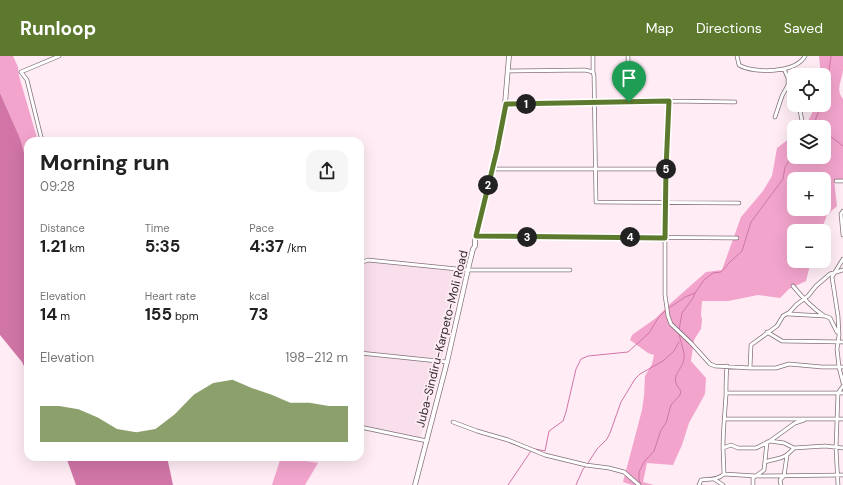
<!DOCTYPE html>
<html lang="en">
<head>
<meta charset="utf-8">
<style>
	:root { --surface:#fff; --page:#f6f6f6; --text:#222; --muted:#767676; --accent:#5c792e }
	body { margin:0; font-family:"DM Sans",sans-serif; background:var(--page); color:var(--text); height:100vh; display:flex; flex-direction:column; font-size:15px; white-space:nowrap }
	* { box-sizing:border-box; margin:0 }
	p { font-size:13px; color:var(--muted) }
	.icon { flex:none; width:22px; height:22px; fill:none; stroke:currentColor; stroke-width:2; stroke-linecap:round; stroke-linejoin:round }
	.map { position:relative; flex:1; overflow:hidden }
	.side { position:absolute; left:24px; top:81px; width:340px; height:324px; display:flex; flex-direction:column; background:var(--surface); border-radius:12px; box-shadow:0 4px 16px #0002 }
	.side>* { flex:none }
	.buttons { position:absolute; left:787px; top:12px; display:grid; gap:8px }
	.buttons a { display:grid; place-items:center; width:44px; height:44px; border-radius:8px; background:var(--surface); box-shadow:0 4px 16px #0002; font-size:20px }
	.pin { position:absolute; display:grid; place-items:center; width:34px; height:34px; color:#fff; margin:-41px -17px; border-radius:50% 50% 50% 0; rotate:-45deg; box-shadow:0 0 4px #0007 }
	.pin .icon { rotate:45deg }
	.km { position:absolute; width:20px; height:20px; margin:-10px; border-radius:50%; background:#222; color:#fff; font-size:11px; line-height:20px; text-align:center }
	.round { display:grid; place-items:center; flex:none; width:42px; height:42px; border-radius:12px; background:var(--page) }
	.head { display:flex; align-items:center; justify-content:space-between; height:68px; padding:0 16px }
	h1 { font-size:22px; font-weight:700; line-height:30px }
	.stats { display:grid; grid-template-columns:repeat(3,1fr); gap:6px; height:68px; padding:4px 16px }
	.stats div { display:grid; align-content:center }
	.stats b { font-size:17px; font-weight:700 }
	.stats small { font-size:11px; font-weight:400 }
	.stats p { font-size:11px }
	.chart { height:112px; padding:8px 16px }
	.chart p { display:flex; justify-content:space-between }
	.chart svg { width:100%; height:72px; margin-top:4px; fill:var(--accent); opacity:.7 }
	header { display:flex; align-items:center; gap:24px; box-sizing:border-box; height:56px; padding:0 20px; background:var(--accent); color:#fff }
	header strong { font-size:19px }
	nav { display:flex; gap:22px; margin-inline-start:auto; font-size:14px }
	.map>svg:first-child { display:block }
	.built { fill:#f9deeb }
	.green { fill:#f2a4cc; fill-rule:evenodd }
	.water { fill:#d175a7 }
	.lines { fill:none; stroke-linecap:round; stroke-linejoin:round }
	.stream { stroke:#d175a7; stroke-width:1 }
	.street-casing { stroke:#83727a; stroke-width:4.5 }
	.secondary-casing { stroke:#83727a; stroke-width:5.5 }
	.street { stroke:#fff; stroke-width:3 }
	.secondary { stroke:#fff; stroke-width:4 }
	.route-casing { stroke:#fff; stroke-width:8 }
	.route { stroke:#5c792e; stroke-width:5 }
	.labels { text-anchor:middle; stroke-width:3.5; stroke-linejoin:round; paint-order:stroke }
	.street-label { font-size:12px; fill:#352e32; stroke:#ffecf5 }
</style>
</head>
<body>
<header>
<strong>Runloop</strong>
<nav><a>Map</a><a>Directions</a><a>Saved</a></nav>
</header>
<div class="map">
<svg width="843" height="429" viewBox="0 0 843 429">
	<rect width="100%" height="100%" fill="#ffecf5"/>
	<path class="built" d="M360,205l102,11 -22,94 -20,72 -60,-11z
		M285,401h34l-1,6z"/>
	<path class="green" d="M0,0h13l5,11 1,9 19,65h-10v26l-8,-29 -20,-45z
		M819,0h24c0,4 0,9 0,14 -1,10 -8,20 0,29v81h-9l3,26 -10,9 -6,16h-27v30h17l-5,20 -17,8 -9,9 -22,-3 -30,6h-26l-1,14 1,5 -1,9 -7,11 -3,21 15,17 -1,16 -16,29 -7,22 -9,20 -26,-2 -4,19 11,3h-22l-9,-3 19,-72 2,-14 1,-20 7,-12 2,-9 -6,-2 -18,-13 2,-5 24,-17 15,-15 35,-31 16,-2 19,-53 22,-26 9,-15 5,-28 17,-13v22h30v-30h-21l4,-4 9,-18h8v-30h-3zM794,123h30v30h-30z
		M281,401l37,6 -13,22h-33z"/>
	<path class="water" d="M0,37l20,45 8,29v208l-6,-13 -22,-27z
		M66,401h101l6,28h-97z"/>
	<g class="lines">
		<path class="stream" d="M824,40l3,-11 4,-29
			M815,65l5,6
			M811,71l4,-6 6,-16
			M824,75l19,15
			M669,252l16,-11 10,-4 9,-13 9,-7 8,-1 10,-11 11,-10 9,-29 32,-43 2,-12 5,-8c-2,-7 -3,-11 4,-16
			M679,274l3,-17 11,-15 2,-5
			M535,393l10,2 4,-20 14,-10 3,-9 10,-43 5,-10 7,-3 40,-4 21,-19 9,-15 8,-8
			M588,407l9,-14 10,-10 3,-6 11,-31 14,-23 5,-5 23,-13 11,-10 5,-9
			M508,429l23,-34
			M576,429l7,-16 3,-3
			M641,429l-2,-5v-8l5,-10 10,-11 7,-21 5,-7 5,-18 9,-10 1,-4c-15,-17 5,-20 3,-37 -1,-7 -4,-14 -5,-21"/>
		<g class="street-casing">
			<path id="street" d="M593,0v16
				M628,0l1,46
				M737,0l2,9c15,9 57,8 66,-9
				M508,15l77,-1 8,2 1,4 2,126 143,1
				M788,29l6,8
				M669,45l-3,68 -1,69v57l3,21 3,8 20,19 19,21 5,2 35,2h26l13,-4 33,3h21
				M505,48l164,-3 66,1
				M799,49l3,16
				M775,61l7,-21 6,-11v-7l-4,-9
				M42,85l-15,-61 -6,-8 38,-16
				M492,113h174
				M836,125h7
				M843,155l-2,3 2,21
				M476,180l261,2
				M843,203l-11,18 6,39 1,19 -2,14 2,18 4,16
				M360,207l8,-3 99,10h103
				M793,230c9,11 18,21 30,29
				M788,258l37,2 5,2 7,14
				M767,276l15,9 61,1
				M360,297l87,9
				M750,312l1,-23 26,-19 6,-10 7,-4 6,-7 12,-9 8,-10 14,-12 13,-4
				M726,337h117
				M724,363h119
				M453,366l24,9 31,9 37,15 41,10 23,3 15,4 15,13
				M360,371l67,14
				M770,385l25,-18 9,-3
				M723,392c0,-18 2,-36 3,-53 0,-10 0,-19 1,-29
				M765,406c15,-5 17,-1 29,-14
				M724,418l32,2 87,-1
				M714,423l9,6
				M699,429l2,-5c8,-1 17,0 23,-6l-1,-26 8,-3 7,3h18l14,-7 14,2 10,5 31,-2 18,2
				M753,429v-7l11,-8 3,-28
				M781,429l-1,-5 4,-4 3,-21
				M838,429l-2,-37 2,-55 5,-7"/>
		</g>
		<g class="secondary-casing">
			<path id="secondary" d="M415,429l32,-123 22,-97 4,-16 2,-3v-5l22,-91 8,-46 4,-48"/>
		</g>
		<use href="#street" class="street"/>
		<use href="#secondary" class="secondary"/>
	</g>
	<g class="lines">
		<g class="route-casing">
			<path id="route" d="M669,45l-3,68 -1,69 -189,-2 21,-86 9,-46z"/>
		</g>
		<use href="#route" class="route"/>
	</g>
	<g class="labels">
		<g class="street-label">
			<text transform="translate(442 283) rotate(-76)" y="4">Juba-Sindiru-Karpeto-Moli Road</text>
		</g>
	</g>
</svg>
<div class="buttons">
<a><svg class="icon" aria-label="locate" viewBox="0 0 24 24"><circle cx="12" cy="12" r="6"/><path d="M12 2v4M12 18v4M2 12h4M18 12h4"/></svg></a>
<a><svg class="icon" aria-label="layers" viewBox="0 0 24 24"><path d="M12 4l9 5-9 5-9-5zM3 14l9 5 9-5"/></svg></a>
<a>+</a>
<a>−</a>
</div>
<div class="pin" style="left:629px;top:46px;background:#1e9e55"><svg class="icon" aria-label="arrive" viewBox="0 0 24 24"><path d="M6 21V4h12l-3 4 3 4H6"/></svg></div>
<b class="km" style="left:526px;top:48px">1</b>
<b class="km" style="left:488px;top:129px">2</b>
<b class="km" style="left:527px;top:181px">3</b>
<b class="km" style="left:630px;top:181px">4</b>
<b class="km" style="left:666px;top:113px">5</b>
<section class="side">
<div class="head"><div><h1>Morning run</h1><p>09:28</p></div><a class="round"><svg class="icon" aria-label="share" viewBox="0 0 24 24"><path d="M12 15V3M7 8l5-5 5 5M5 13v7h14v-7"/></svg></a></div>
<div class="stats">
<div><p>Distance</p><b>1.21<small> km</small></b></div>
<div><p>Time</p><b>5:35</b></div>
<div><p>Pace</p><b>4:37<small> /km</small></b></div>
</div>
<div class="stats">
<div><p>Elevation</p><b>14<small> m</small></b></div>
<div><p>Heart rate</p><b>155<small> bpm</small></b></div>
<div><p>kcal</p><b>73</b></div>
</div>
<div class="chart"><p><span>Elevation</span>198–212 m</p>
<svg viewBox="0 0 160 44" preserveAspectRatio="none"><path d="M0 44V22L10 22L20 24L30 29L40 36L50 38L60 36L70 27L80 15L90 8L100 6L110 11L120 15L130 20L140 20L150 22L160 22V44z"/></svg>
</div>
</section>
</div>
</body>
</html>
